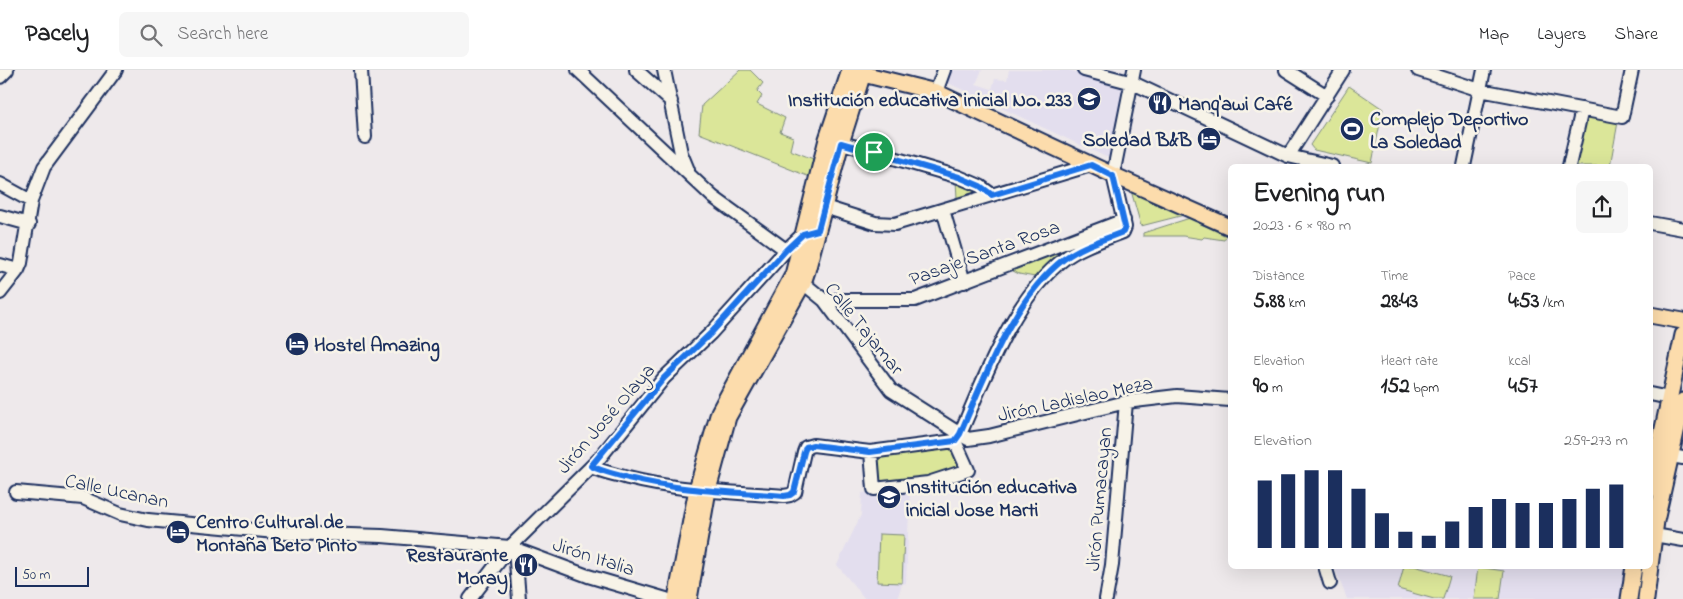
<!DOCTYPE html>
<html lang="en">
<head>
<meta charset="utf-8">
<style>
	:root { --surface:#fff; --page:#f6f6f6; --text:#202124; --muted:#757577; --line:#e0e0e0; --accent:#1b2f5e }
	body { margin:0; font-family:"Indie Flower",sans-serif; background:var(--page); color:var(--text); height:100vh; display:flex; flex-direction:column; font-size:19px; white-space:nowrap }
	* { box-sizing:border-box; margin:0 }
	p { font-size:16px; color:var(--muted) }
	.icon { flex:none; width:28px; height:28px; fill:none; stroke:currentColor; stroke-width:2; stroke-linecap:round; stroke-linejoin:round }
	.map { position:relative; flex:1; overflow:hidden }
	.panel { position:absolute; left:1228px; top:94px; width:425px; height:405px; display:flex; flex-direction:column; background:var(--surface); border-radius:8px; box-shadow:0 5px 20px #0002 }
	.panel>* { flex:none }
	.scale { position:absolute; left:15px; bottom:12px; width:74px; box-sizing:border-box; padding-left:5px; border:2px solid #1b2f5e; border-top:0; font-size:14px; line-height:18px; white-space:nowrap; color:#1b2f5e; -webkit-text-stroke:4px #f7f3e8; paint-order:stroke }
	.pin { position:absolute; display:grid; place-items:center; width:42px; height:42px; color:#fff; margin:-21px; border:2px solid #fff; border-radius:50%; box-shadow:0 1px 5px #0007 }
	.round { display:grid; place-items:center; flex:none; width:52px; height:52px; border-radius:8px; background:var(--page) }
	.headline { display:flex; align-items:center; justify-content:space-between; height:85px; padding:0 25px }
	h1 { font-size:28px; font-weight:700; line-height:38px }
	.metrics { display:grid; grid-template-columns:repeat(3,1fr); gap:8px; height:85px; padding:5px 25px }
	.metrics div { display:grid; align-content:center }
	.metrics b { font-size:21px; font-weight:700 }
	.metrics small { font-size:14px; font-weight:400 }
	.metrics p { font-size:14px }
	.chart { height:140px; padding:10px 25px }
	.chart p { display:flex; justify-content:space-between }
	.chart svg { width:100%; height:90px; margin-top:5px; stroke:var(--accent); stroke-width:6 }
	header { display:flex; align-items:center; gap:30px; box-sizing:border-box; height:70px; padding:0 25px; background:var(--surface); border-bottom:1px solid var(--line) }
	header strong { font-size:24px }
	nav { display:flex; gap:28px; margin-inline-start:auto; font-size:18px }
	.search { width:350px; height:45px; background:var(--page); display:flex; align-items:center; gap:12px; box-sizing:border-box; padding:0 18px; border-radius:8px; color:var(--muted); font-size:19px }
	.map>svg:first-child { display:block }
	.built { fill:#e3deee }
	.green { fill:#dbe699; stroke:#7b8a7c }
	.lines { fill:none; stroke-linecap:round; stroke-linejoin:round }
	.minor-casing { stroke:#1b2f5e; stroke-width:16 }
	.major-casing { stroke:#1b2f5e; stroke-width:19 }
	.minor { stroke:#f7f3e8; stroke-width:12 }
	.major { stroke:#fcdcac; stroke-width:15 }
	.route-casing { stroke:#fff; stroke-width:10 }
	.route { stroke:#1a73e8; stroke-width:6 }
	.labels { text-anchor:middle; stroke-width:5; stroke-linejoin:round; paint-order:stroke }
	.poi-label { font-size:20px; font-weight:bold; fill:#1b2f5e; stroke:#f7f3e8; text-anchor:start }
	.street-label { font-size:20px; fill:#1b2f5e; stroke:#f7f3e8 }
</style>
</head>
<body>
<header>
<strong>Pacely</strong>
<div class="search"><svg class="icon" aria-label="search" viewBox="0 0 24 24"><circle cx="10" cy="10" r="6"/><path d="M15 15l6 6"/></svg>Search here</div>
<nav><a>Map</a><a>Layers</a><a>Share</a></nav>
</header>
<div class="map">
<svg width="1683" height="529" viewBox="0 0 1683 529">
	<rect width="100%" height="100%" fill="#eee9eb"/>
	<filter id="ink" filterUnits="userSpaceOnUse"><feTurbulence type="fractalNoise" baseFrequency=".02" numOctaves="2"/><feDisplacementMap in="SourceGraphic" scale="10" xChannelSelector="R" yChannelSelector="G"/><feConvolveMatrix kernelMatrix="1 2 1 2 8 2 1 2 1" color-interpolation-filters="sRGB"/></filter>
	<g filter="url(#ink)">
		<path class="built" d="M951,0h31l-6,14 16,5 3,-10 12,1 2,-10h60l54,17 -10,70h-7l-160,-75z
			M910,417l-4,96 -4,1 -5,15h-32l-28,-34 24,-50 1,-22z
			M1334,496h294l-5,33h-276z"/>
		<path class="green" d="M740,0h10l13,13 -6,8 5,5 -5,8 28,14 -5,14 13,5 -3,13 26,10 -6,17 -111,-44 3,-28z
			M1349,16l34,23 -11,54 -58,-13 -4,-5z
			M1586,46l32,6 -8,44h-34z
			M956,111l22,11 -1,1 -20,5z
			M1130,117l58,27 -47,12z
			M1190,148l36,18 -2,4 -20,-3 -2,2 -19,-3h-40v-3z
			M1065,178l1,2 -26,28 -21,-4 -6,-3v-2z
			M949,375l6,7 5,17 -41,13 -42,2 -3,-27z
			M879,464l25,1 -2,48 -25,-1z
			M1404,496h10l36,10 -7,23h-9l-36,-10z
			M1478,497l26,4 -4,28h-26z"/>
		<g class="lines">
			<g class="minor-casing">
				<path id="minor" d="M361,0l4,67
					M578,0l135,127 73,53
					M636,0l35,31
					M664,0l17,83 7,17
					M1084,0l49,13 155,73 44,10
					M1286,0l41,26
					M1418,0l62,20 142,27 10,-47
					M0,7l7,-7
					M936,22l8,-22
					M832,70l127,37 21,9 12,9
					M1288,86l55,-86
					M1464,96l20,-96
					M1569,96l13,-57
					M0,114l31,17
					M815,134l60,19 20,1 196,-59
					M943,140l21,72
					M0,146l29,8
					M1650,153l33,6
					M0,195l18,5
					M797,208l27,22 67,90 77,49 21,-3 137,-34 51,-6 53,4
					M0,223l18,-23 3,-7 10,-62 13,-34 72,-97
					M824,230h91l209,-80
					M1650,324l19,4
					M871,382l3,37 54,-6 40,-13 -13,-29 5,-7c25,-57 53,-136 104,-175 17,-13 39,-19 59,-27l2,-5 -12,-52 21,-105
					M1671,386l12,2
					M591,397c12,5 24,7 37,11 51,13 104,14 156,18l6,-1 5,-3 9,-40 2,-5 7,-2 57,7 85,-11
					M16,422l67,6 37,16 28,6 139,13 95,3 128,11 78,29 78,23
					M1654,465l29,5
					M515,479l4,50
					M1325,496l5,17
					M470,529l40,-52 88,-87 66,-82 47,-45 75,-83 17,-16 3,-1
					M1106,529l6,-34 14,-163"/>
			</g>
			<g class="major-casing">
				<path id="major" d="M856,0l7,4 73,18 177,83 117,52
					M1650,245l33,6
					M1650,419l33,-154
					M1650,496l6,-45 27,-120
					M676,529l21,-110 22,-77 74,-137 34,-136 23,-69
					M689,529l19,-109 20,-73 75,-134 4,-12 34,-128 23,-73
					M1629,529l5,-33
					M1646,529l4,-33"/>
			</g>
			<use href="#minor" class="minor"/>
			<use href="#major" class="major"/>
		</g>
	</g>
	<g class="lines" filter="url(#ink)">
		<g class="route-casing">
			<path id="route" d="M841,73l118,34 21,9 12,9 99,-30 22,11 12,51 -2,5c-20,8 -42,14 -59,27 -51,39 -79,118 -104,175l-5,7 -85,11 -57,-7 -7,2 -2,5 -10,40 -4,3 -6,1c-52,-4 -105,-5 -156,-18 -13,-4 -25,-6 -37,-12l73,-88 47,-45 75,-83 17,-16 15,-4z"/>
		</g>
		<use href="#route" class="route"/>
	</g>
	<defs>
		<g id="school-disc" transform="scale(1.25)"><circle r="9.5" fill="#1b2f5e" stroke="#f7f3e8"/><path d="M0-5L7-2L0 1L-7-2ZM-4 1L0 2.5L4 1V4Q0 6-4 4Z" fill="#fff"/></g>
		<g id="restaurant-disc" transform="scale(1.25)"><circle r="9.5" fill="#1b2f5e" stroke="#f7f3e8"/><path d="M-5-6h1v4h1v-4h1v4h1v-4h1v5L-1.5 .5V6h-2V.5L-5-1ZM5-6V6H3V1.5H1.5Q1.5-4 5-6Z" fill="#fff"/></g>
		<g id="stadium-disc" transform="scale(1.25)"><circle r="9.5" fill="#1b2f5e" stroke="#f7f3e8"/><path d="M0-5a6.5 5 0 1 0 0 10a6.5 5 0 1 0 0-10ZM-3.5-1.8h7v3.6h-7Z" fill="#fff"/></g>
		<g id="hotel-disc" transform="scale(1.25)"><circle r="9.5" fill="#1b2f5e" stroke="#f7f3e8"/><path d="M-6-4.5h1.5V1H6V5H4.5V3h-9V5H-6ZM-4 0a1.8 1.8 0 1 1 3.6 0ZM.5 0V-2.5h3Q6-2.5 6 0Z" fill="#fff"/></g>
	</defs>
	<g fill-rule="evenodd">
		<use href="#school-disc" x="1089" y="29"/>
		<use href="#restaurant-disc" x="1160" y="33"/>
		<use href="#stadium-disc" x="1352" y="59"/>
		<use href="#hotel-disc" x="1209" y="69"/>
		<use href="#hotel-disc" x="297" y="274"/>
		<use href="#school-disc" x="889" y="427"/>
		<use href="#hotel-disc" x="178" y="462"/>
		<use href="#restaurant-disc" x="526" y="495"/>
	</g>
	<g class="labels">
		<g class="poi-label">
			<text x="1072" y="36" text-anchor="end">Institución educativa inicial No. 233</text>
			<text x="1178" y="40">Manq'awi Café</text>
			<text x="1370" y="55">Complejo Deportivo<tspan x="1370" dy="23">La Soledad</tspan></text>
			<text x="1192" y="76" text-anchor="end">Soledad B&amp;B</text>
			<text x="314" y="281">Hostel Amazing</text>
			<text x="906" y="423">Institución educativa<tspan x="906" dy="23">inicial Jose Marti</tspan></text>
			<text x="196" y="458">Centro Cultural de<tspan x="196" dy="23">Montaña Beto Pinto</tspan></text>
			<text x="508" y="491" text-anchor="end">Restaurante<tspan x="508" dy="23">Moray</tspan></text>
		</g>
		<g class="street-label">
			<text transform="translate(984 182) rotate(-20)" y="7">Pasaje Santa Rosa</text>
			<text transform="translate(865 258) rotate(51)" y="7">Calle Tajamar</text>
			<text transform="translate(1075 328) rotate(-12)" y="7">Jirón Ladislao Meza</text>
			<text transform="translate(605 348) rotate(-49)" y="7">Jirón José Olaya</text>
			<text transform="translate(117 420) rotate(12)" y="7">Calle Ucanan</text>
			<text transform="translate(1098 429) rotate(-85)" y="7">Jirón Pumacayan</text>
			<text transform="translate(594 486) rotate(18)" y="7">Jirón Italia</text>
		</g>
	</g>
</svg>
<div class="scale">50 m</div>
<div class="pin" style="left:874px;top:82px;background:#1e9e55"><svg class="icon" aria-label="arrive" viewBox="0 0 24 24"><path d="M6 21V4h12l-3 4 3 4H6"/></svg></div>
<section class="panel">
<div class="headline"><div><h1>Evening run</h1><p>20:23 · 6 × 980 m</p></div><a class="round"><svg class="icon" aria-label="share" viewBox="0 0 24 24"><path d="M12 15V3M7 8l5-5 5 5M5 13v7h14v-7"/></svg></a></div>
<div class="metrics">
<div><p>Distance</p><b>5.88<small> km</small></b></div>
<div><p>Time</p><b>28:43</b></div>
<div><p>Pace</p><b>4:53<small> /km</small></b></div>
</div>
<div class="metrics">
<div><p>Elevation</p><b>90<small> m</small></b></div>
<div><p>Heart rate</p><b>152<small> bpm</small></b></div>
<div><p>kcal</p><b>457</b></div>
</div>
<div class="chart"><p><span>Elevation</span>259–273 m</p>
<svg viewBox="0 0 160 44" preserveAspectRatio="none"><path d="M5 44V11M15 44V8M25 44V6M35 44V6M45 44V15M55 44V27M65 44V36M75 44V38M85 44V31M95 44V24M105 44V20M115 44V22M125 44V22M135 44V20M145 44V15M155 44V13"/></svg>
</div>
</section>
</div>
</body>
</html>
